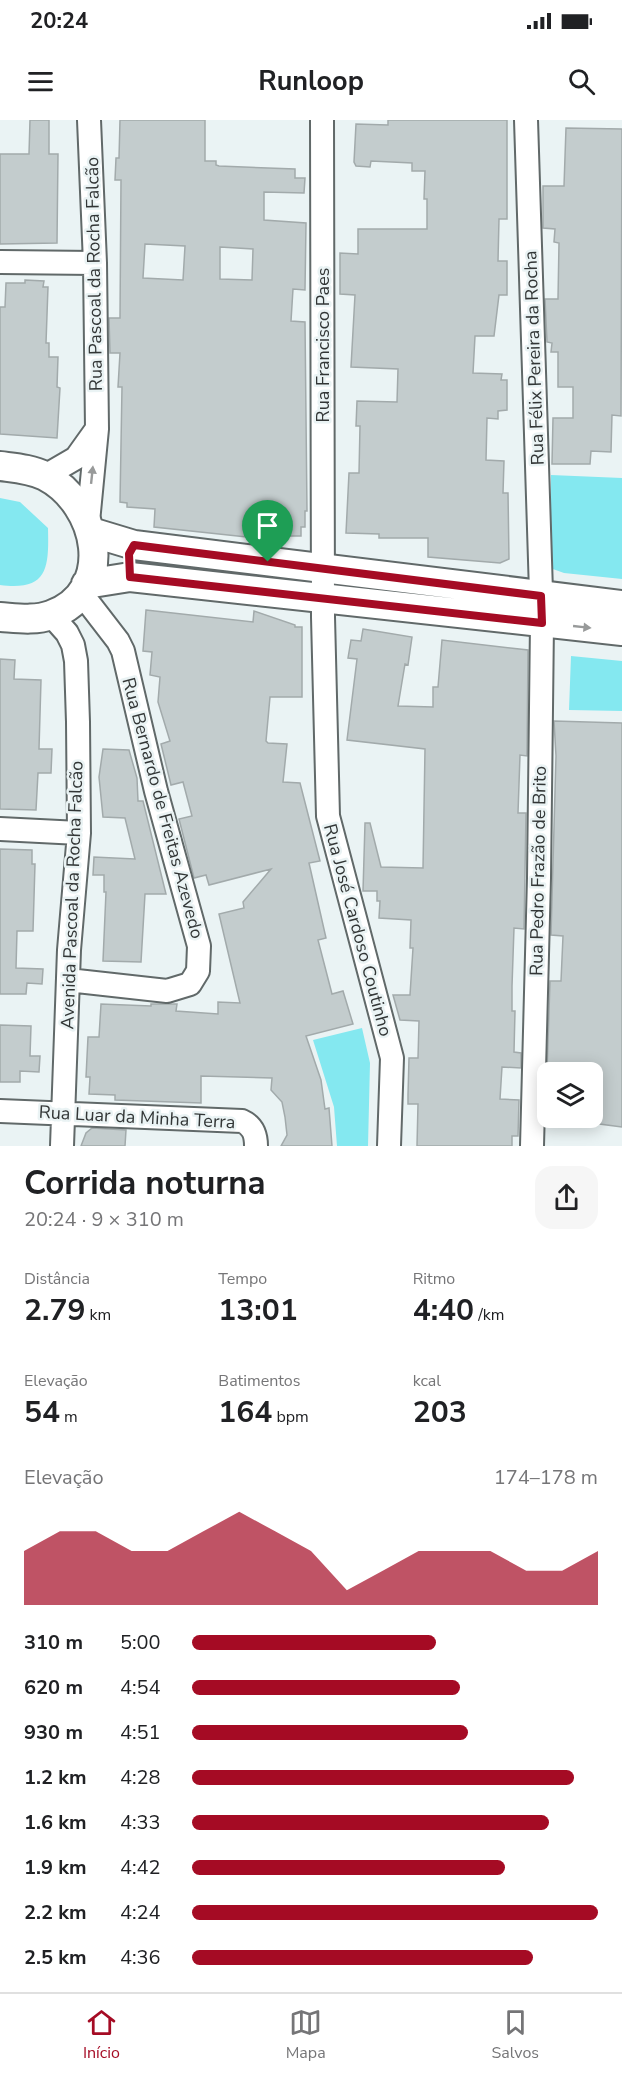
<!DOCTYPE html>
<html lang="pt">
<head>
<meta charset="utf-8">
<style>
	:root { --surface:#fff; --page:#f6f6f6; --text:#202124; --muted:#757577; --line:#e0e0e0; --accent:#a50b24 }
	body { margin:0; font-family:"Nunito Sans",sans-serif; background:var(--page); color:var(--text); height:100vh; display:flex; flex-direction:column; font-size:22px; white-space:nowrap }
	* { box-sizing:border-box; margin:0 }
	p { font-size:20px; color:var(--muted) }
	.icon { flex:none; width:33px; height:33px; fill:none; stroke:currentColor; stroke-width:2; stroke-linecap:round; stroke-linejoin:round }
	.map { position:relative; height:1026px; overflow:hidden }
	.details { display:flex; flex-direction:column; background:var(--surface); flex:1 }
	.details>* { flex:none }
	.buttons { position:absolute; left:537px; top:942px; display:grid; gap:12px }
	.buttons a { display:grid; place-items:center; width:66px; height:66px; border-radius:12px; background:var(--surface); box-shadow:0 3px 15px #0003; font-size:30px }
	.pin { position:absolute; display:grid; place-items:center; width:51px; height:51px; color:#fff; margin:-62px -26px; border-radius:50% 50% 50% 0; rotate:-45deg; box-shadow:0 0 6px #0007 }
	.pin .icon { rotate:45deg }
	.round { display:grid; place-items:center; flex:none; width:63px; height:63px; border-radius:18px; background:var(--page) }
	.overview { display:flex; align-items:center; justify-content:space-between; height:102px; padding:0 24px }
	h1 { font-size:33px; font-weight:700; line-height:45px }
	.stats { display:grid; grid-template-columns:repeat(3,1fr); gap:9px; height:102px; padding:6px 24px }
	.stats div { display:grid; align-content:center }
	.stats b { font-size:30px; font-weight:700 }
	.stats small { font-size:16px; font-weight:400 }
	.stats p { font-size:16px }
	.chart { height:168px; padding:12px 24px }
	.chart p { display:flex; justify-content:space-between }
	.chart svg { width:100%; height:108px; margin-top:6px; fill:var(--accent); opacity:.7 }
	ul { padding:0 24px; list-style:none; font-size:20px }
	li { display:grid; grid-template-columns:96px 72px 1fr; align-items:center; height:45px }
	li i { height:15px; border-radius:8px; background:var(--accent) }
	.status { display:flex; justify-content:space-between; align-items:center; height:42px; padding:0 30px; background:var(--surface); direction:ltr }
	.status svg { height:16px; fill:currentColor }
	header { display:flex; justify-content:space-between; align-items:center; height:78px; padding:0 24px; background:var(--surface); font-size:27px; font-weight:700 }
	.tabs { display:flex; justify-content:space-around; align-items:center; height:84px; border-top:2px solid var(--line); background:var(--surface); font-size:16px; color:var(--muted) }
	.tabs a { display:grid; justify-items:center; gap:3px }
	.tabs .current { color:var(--accent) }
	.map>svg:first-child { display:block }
	.green { fill:#84e8f0 }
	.building { fill:#c3cccd; stroke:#a2aaab; stroke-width:1.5; fill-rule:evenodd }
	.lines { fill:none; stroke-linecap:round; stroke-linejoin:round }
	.minor-casing { stroke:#616969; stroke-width:26 }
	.tertiary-casing { stroke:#616969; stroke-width:32 }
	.minor { stroke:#fff; stroke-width:22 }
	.tertiary { stroke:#fff; stroke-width:28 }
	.oneway { fill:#989a9a }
	.route-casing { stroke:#fff; stroke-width:12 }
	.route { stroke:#a50b24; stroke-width:8 }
	.labels { text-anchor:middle; stroke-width:5; stroke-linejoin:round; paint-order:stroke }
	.street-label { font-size:18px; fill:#323636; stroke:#eaf3f4 }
</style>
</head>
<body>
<div class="status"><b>20:24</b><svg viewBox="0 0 49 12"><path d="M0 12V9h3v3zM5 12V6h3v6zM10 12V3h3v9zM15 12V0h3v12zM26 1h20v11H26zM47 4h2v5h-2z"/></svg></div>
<header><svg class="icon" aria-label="menu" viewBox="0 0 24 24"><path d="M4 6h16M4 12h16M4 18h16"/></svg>Runloop<svg class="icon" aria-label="search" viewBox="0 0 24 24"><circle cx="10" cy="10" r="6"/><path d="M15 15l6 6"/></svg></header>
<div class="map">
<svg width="622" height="1026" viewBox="0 0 622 1026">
	<rect width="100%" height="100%" fill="#eaf3f4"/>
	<path class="green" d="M551,355l71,3v101l-58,-6 -14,-5z
		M0,378l20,4 28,26c1,40 0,63 -48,57z
		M571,536l51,5v50l-53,-1z
		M362,908l8,35 -2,83h-31l-3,-39 -21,-67z"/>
	<path class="building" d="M30,0h19v34h9l-1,89 -57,1v-90h29z
		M120,0h85v41h11v4l3,1 76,3v9h10l-1,15 -40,-1v28l42,3 -1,67 -12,-1 -2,32 14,1 2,189h-2v16h-4v9h-15v-8l-30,1v9l-102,-11 1,-18 -28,-2v-4l-7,-1 2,-115h-4l2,-34h-10l-1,-35h11l1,-138h-6l1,-22h3zM145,124l40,2 -2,34 -40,-2zM220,127l33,2 -1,31 -32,-1z
		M388,0h119v99h-8l-1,42h9v34h-8l-5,41h-19l-2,37 29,1 -1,6h6v30l-9,1v8l-11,-1 -1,42 18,1 -1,32h5l1,66 -9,4 -72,-6v-19h-49v-4l-33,-1 3,-60h10l1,-47h-4l1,-25 40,1 1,-33 -47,-2 4,-72 -15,-1v-41l18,1v-25h69v-30h-3l1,-28h-13v-8l-41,-2 -1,6 -14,-1 -2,-4 2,-38 32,1z
		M566,8l56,1 -1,287 -9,-1 -1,37 -20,-1 -1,13h-38l1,-46h20v-31h-15v-35h-7l1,-9 -5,-1 -2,-43h13l1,-56 -5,-1 1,-13 -12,-1v-42h21z
		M25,160l19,1 -1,6h5l-2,56h3v14h9l-1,30 3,1 -3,50 -57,-4v-127h5l1,-24h19z
		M146,490l107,12 1,-11 41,14v2h7v70h-32l-4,44 2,2 19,1 -4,38 17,1 20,78 -11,2 17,75 -8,2 14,54 11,-3 10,33 -47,12 15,44 4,29 4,-1 3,38h-51l6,-11 -2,-18 -3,-15 -11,-12 1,-12 -71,-2v27l-86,-3v-5l-26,-1 1,-17h-4l2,-40h11l2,-33 50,2v-2h26l-1,7 42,3v-12l22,1 -21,-89 25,-6 -1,-6 28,-33 -62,16 -3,-10 -12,3 -15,-59 13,-3 -9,-34 -12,3 -10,-41 9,-3 -12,-39 2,-25 -10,-2 2,-23 -9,-1z
		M363,509l49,8 -4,28 -3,-1 -7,42 35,1v-20h5l4,-47 86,10 -1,106 -7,-1 -2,58h8l-2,116 -10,-1 -2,58v25h3l-1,41 7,1v15l-19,-1 -2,32 19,1 -1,36h-6v10h-95l1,-42h-10v-9l1,-37h9l1,-37 -19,-1 -7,-25h17l3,-47h-3l1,-28 -32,-2 1,-17h-3v-10h-14l2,-68h5l11,44 42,1 2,-119 -78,-9 10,-81 -9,-1 3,-18 10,1z
		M0,539l15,1 -1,19 27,1 -2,69h13l-1,24h-13l-2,37 -36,-1z
		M554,601l68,2v404l-30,-4v-51h-45l3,-91h11l2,-45 -12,-1 5,-179z
		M103,629l26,1 8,28 1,23h5l23,93h-21l-4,68 -38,-1 3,-69h-2v-17h-11l1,-18 41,2 -10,-41 -22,-1 -4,-40z
		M0,729l32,1v14h3l-2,67h-16l-1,37 27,1 -1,15 -15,-1 -1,11h-26z
		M0,905l31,1 -1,30h10l-1,16 -19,-1v11h-20z
		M92,1008l34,2 -1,16h-44l5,-13z"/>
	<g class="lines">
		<g class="minor-casing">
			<path id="minor" d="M322,0l1,497 5,199 64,242 -3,88
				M526,0l16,503 -3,255 -7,268
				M0,142l95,1
				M45,356l31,-18 20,-28
				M88,402l9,-93 -2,-166 -6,-143
				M51,495l16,18 6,12 3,16 2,61 1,111 -10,117 -7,196
				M0,709l79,4
				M68,860l99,11 23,-7 8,-13 1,-25 -43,-155 -33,-140 -5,-10 -37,-48
				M0,991l242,10c11,5 14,13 14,25"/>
		</g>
		<g class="tertiary-casing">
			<path id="tertiary" d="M0,346c15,2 31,3 45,10 54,28 72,115 6,139 -16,6 -35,3 -51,2
				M91,412l43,13 488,60
				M86,464l44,-7 492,54"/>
		</g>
		<use href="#minor" class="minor"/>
		<use href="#tertiary" class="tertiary"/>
	</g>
	<defs><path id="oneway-solid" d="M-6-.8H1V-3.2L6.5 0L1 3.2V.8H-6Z" transform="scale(1.5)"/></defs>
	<g class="oneway">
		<use href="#oneway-solid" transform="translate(92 355) rotate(-84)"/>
		<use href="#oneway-solid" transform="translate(582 507) rotate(6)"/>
	</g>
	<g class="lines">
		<g class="route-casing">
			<path id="route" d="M134,425l407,51 1,27 -412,-46 -1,-23z"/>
		</g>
		<use href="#route" class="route"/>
	</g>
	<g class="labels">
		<g class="street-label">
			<text transform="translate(94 154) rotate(-91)" y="6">Rua Pascoal da Rocha Falcão</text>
			<text transform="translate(323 225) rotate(-90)" y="6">Rua Francisco Paes</text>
			<text transform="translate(534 238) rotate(-92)" y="6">Rua Félix Pereira da Rocha</text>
			<text transform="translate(163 688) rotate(75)" y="6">Rua Bernardo de Freitas Azevedo</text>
			<text transform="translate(538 751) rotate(-89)" y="6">Rua Pedro Frazão de Brito</text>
			<text transform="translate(72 775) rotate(-88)" y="6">Avenida Pascoal da Rocha Falcão</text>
			<text transform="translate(358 810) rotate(75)" y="6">Rua José Cardoso Coutinho</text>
			<text transform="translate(137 997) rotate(3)" y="6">Rua Luar da Minha Terra</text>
		</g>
	</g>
</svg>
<div class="buttons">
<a><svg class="icon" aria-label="layers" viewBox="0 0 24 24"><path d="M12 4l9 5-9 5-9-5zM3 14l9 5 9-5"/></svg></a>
</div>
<div class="pin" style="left:268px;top:442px;background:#1e9e55"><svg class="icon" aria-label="arrive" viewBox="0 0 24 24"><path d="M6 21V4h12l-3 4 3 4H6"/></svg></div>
</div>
<section class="details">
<div class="overview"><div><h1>Corrida noturna</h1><p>20:24 · 9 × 310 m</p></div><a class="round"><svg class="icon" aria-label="share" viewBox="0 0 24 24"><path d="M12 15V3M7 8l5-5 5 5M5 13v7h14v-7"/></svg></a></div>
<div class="stats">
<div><p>Distância</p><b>2.79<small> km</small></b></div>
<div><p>Tempo</p><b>13:01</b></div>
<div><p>Ritmo</p><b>4:40<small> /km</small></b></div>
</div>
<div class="stats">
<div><p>Elevação</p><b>54<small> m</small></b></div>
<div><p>Batimentos</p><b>164<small> bpm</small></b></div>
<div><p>kcal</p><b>203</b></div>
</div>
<div class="chart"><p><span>Elevação</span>174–178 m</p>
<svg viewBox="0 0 160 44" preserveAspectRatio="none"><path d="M0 44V22L10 14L20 14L30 22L40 22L50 14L60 6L70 14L80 22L90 38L100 30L110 22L120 22L130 22L140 30L150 30L160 22V44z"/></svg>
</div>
<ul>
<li><b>310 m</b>5:00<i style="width:60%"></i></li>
<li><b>620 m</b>4:54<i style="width:66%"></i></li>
<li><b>930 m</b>4:51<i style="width:68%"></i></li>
<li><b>1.2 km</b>4:28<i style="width:94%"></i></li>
<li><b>1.6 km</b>4:33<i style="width:88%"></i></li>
<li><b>1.9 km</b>4:42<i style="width:77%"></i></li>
<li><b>2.2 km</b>4:24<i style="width:100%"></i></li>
<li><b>2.5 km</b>4:36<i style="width:84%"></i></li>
</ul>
</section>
<nav class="tabs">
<a class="current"><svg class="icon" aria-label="home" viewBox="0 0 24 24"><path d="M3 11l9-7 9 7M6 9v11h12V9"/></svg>Início</a>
<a><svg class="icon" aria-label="map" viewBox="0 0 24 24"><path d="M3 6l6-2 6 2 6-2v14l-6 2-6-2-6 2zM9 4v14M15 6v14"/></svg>Mapa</a>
<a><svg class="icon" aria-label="saved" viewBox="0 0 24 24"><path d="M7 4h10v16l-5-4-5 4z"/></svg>Salvos</a>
</nav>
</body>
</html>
